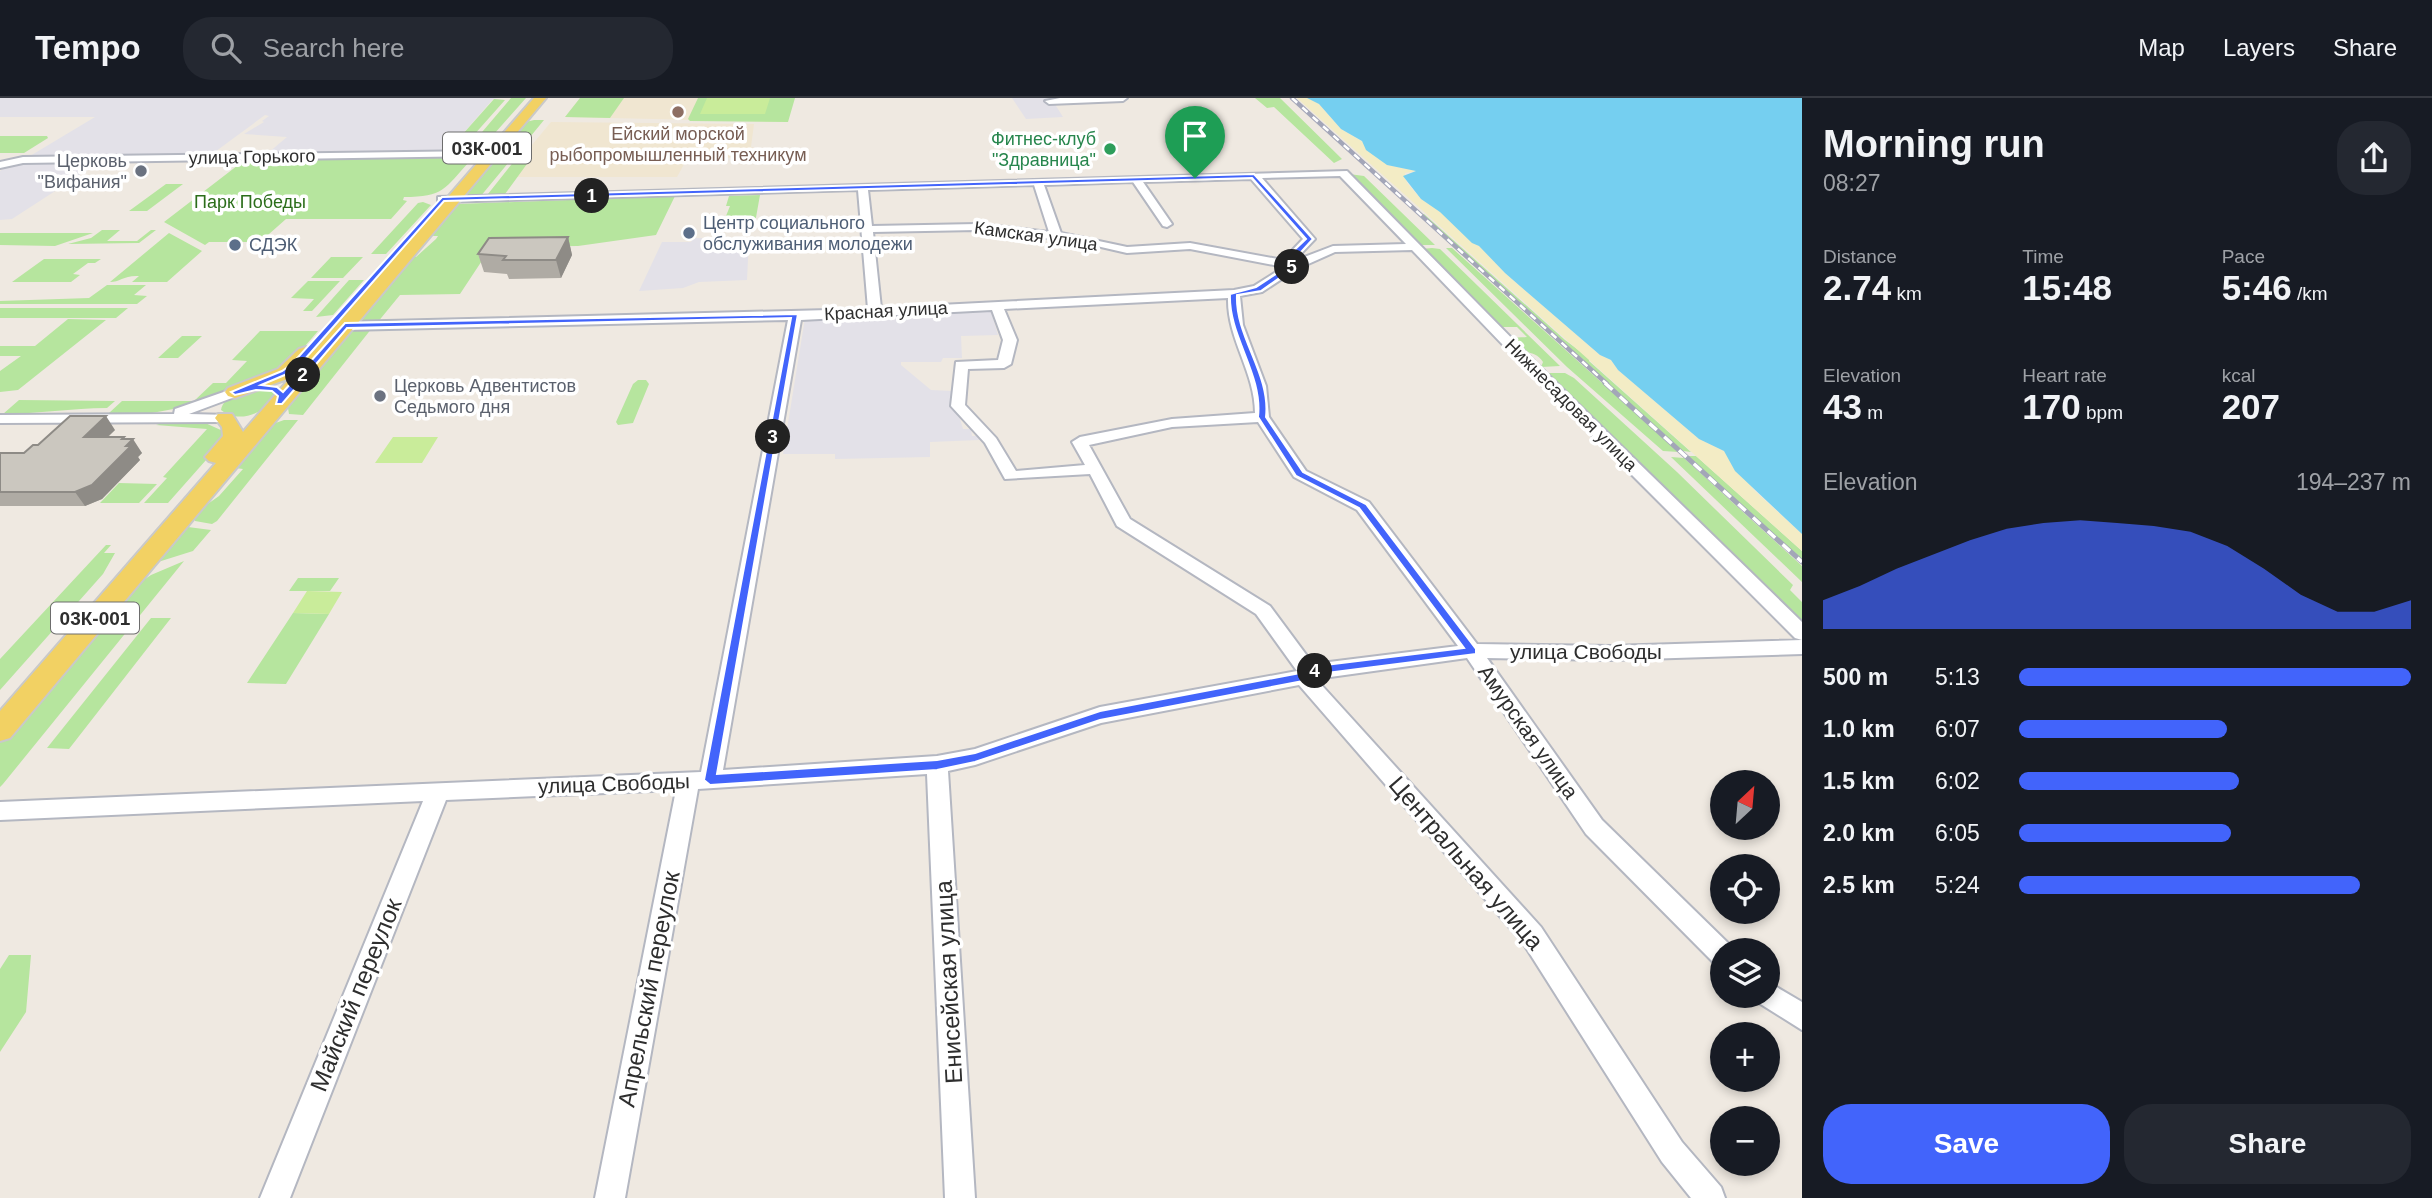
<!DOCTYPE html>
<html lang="en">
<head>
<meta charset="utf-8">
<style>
	:root { --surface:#171b24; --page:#242831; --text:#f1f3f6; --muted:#9ea1a6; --line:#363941; --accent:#4264fb }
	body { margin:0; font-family:Arial,sans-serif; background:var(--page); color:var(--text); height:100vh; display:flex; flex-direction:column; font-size:26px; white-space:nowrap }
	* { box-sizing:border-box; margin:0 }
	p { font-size:23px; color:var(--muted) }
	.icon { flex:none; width:38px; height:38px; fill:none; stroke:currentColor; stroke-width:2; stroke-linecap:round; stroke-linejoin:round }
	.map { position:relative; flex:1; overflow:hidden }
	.panel { display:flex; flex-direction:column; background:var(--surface); width:630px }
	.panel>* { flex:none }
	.needle { width:46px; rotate:26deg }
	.buttons { position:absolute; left:1710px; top:672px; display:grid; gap:14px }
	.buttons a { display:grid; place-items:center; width:70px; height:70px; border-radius:50%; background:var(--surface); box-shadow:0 4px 10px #0003; font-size:35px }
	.pin { position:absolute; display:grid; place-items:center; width:60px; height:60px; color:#fff; margin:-72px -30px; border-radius:50% 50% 50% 0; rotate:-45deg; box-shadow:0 0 7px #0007 }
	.pin .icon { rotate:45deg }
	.km { position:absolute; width:35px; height:35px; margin:-18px; border-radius:50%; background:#222; color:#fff; font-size:19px; line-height:35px; text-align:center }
	.round { display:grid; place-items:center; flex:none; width:74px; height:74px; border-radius:28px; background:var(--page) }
	.summary { display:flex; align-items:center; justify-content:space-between; height:119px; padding:0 21px }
	h1 { font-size:38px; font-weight:700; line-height:52px }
	.figures { display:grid; grid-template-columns:repeat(3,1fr); gap:10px; height:119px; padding:7px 21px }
	.figures div { display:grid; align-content:center }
	.figures b { font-size:35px; font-weight:700 }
	.figures small { font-size:19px; font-weight:400 }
	.figures p { font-size:19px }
	.chart { height:196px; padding:14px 21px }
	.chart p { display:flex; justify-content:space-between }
	.chart svg { width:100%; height:126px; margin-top:7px; fill:var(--accent); opacity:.7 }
	.button { display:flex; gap:14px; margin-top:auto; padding:14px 21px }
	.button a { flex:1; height:80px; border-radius:28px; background:var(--accent); color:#fff; font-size:28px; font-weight:700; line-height:80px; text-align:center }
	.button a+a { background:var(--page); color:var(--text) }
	ul { padding:0 21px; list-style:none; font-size:23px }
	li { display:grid; grid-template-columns:112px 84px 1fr; align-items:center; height:52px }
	li i { height:18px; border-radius:9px; background:var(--accent) }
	header { display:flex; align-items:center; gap:42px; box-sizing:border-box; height:98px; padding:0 35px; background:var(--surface); border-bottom:2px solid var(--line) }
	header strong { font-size:33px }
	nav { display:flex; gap:38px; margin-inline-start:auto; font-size:24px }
	.search { width:490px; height:63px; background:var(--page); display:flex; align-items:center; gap:18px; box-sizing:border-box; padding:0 24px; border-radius:28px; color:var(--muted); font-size:26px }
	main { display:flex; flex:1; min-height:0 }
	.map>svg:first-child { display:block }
	.industrial { fill:#e3e1e8 }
	.education { fill:#f0e6d1 }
	.green { fill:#b6e59e }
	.sand { fill:#f3ecc5 }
	.pitch { fill:#c9ec9a }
	.water { fill:#75cff0 }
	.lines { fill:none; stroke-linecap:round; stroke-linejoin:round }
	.minor-casing { stroke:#b4b7c1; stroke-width:4 }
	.major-casing { stroke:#c9c9c9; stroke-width:4 }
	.minor { fill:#fff; fill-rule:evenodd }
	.major { fill:#f2d163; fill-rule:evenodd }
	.rail-far1-casing { stroke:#a3a6b8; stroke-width:4.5 }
	.rail-casing { stroke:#a3a6b8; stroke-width:5 }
	.rail-far1 { stroke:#fff; stroke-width:2.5; stroke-dasharray:7; stroke-linecap:butt }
	.rail { stroke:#fff; stroke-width:3.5; stroke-dasharray:10; stroke-linecap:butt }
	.wall { fill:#afaba4 }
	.shaded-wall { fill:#8e8b86 }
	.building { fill:#cbc7bf; stroke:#8e8b86; stroke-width:2 }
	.route { fill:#4264fb; stroke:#fff; stroke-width:2; fill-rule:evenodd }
	.education-dot { fill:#8d6e63; stroke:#fff; stroke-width:2.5 }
	.leisure-dot { fill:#2e9e5b; stroke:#fff; stroke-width:2.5 }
	.worship-dot { fill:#6b7280; stroke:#fff; stroke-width:2.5 }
	.service-dot { fill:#5c6f8a; stroke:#fff; stroke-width:2.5 }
	.labels { text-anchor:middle; stroke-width:7; stroke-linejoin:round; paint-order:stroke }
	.far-education-label { font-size:18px; fill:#785e54; stroke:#fff }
	.far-leisure-label { font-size:18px; fill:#27864d; stroke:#fff; text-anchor:end }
	.far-street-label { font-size:18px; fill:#2e2e2e; stroke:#fff }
	.far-worship-label { font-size:18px; fill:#5b616d; stroke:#fff; text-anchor:end }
	.far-park-label { font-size:18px; fill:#2c6e1b; stroke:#fff }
	.far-service-label { font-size:18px; fill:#4e5e75; stroke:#fff; text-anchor:start }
	.shield { fill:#fff; stroke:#6d6d6d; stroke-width:2 }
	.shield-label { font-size:19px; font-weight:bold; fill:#2e2e2e }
	.street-label { font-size:21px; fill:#2e2e2e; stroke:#fff }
	.near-street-label { font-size:24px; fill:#2e2e2e; stroke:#fff }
</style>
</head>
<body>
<header>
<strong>Tempo</strong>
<div class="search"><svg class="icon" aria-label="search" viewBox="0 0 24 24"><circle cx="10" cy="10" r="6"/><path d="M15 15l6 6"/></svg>Search here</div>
<nav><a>Map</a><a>Layers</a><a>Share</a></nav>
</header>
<main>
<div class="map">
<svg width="1802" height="1100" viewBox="0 0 1802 1100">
	<rect width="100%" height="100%" fill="#efe9e1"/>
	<path class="industrial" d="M0,0h498l-5,1 -47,54h-178l19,-16 -43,-3 20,-12 -2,-1 7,-5 -4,-1 -57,42 -178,-1 65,-39h-95z
		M1012,0h39l12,19 -37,2z
		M103,62l-91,59 -12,1v-49l17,-10z
		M693,140l56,1 -2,41 -48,2 -16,6 -44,3 23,-49h29z
		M990,210l8,27 -37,1 1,22h-19l-2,4h-40v3l30,25 21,1 11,38h8l1,7h6l1,4 -49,2v15l-95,2v-5h-52l22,-136z"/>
	<path class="education" d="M580,0h211l-6,24 -220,-5z
		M551,24l203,2 -3,23 6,2 -4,9 -65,-1 -11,20h-161l15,-19 -9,-1z"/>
	<path class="green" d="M511,0h15l-47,53 -14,1z
		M580,0h44l-14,20 -45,-1z
		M698,0h97l-7,24 -98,-1 -2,-2z
		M1255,0h25l62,61 -8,4 -60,-56 -7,1z
		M494,1l11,1 -40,45 -19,8z
		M534,22h10l-23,28 -16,1 21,-27z
		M0,38h47l1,2 -24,15h-24z
		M519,57l13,2 -27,37h-17z
		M465,58l5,5c-26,28 -26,36 -66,36l-1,3 4,1 -16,18h-105l-26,23h-51l-4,3 -41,-23 82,-63 48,1 3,-2z
		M495,58h19l-34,41 -16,-2z
		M1349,76l15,2 71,69h-18z
		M166,86h17l-36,27h-18z
		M760,97l-5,28h-36l3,-6 4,-1 4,-10h-4l3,-10z
		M675,98l-19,39 -78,11 -87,1 -31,47 -60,1 -23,28 -18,-2 53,-64h4l20,-18 2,-3h-5l3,-8 22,-24z
		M423,104l8,3 -45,49h-15l47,-51z
		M1424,116l141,126 24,18v3l102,91 -8,-1 -263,-236z
		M102,132h18l-13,11h30l14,-11h5l-17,13 -71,1 23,-6z
		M0,135h93l-38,13 -55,-1z
		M169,135l33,18 -35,31h-35l7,-6c-15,-1 -19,6 -29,6z
		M1432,150l8,1 120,117 -19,1 2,-5c-5,-8 -13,-10 -22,-10l-13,-14 19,-1 -10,-10h-20l-76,-78z
		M1446,150h6l227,204 -16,-1 -96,-84z
		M331,159h32l-20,21h-32z
		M44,161h57l-6,4h-7l-15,11 7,1 -9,7h-59z
		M349,182h15l-31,35 -17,2z
		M308,183h32l-28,30h-9l11,-12 -23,-1z
		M107,187h39l-12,10 13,1 -10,8h-137v-3l89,-3z
		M0,210h128l-12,10h-116z
		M68,221l38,1 -88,70 -18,2v-21l21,-15h-21v-10h35z
		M372,230l-69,87 -14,-1 -1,-6 60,-76z
		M260,233h58l-31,36 -10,5 -93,35 -32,6h-43l13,-12h72l19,-18h13l21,-22 -15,-1z
		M182,238h20l-24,22h-20z
		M1546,275h19l9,5 103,94 116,113 -3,5 12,12v26z
		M638,282h8l3,4 -16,39 -15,2 -2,-3 17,-38z
		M255,291l16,1 6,6c-11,16 -38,29 -56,14 3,-15 21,-17 34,-21z
		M19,302l96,1 -8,7c-35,0 -69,6 -104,6z
		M172,322l31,2 20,9 -1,11 -54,61h-24l23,-25 -4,-1 44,-48 -51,-4z
		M284,322h14l-81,101 -5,3 -17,-3v-8l24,-17 24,-27 -8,-1 35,-43z
		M1688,358h8l106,95v9z
		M1671,359l13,1 118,108v16z
		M119,385l38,1 -18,19h-39z
		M188,429l23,3 -18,21 -35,11 -5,-1 26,-32z
		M106,447h5l-7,8h11l-12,21 -103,116v-31z
		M184,463l-181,223 -3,3v-45l139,-159 12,-8z
		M298,480h41l-9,13h-41z
		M293,515l36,1 -43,70 -39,-1z
		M151,520h20l-102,131 -22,-1z
		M9,857h22l-5,57 -26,40v-83z"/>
	<path class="sand" d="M1297,0h10l11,5 23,26 22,13 24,23 30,6 -12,2 2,10 14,16 20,13 31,30 7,4 26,27 95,82 11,5 7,10 81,69 25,12 31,40 47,43v17z"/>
	<path class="pitch" d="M707,0h63l-5,16h-65z
		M393,339h45l-16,26h-47z
		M307,493l35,1 -13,22 -36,-1z"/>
	<path class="water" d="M1307,0h495v436l-67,-63 -11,-20 -25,-12 -81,-69 -7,-10 -11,-5 -95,-82 -26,-27 -7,-3 -32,-31 -19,-13 -18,-23 13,-5 -29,-6 -21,-15 -4,-9 -21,-12 -22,-25z"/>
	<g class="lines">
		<g class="minor-casing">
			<path id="minor" d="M1127,0l-4,3 -74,3 -4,-3 15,-3z
				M482,53l3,1v4l-462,7 -23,5v-6l23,-5z
				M1347,73l191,194 264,257v18l-7,-2 -267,-267 -116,-121 -77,2 -38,17 -35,23 -22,4 3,29 23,61 3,31 37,54 63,31 108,142 134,2 191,-6v14l-191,6 -124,-2 115,162 129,126 2,4h-11v16l-9,-4 -127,-128 -119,-176 -151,21 225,248 141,215 39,45 4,11h-34l-29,-36 -139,-219 -224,-258 -198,38 -126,42 -27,6 27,427h-30l-18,-424 -229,15 -73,409h-30l81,-408 -230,10 -156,398h-30l163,-397 -423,19v-18l701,-30 87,-452 -443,10 -6,-4 6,-4 523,-13 -10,-119 -416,12 -4,-1v-4zM1340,78l66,68 -73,2 -39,15 21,-22 -53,-61zM1251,81l52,60 -20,21 -93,-17 -63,4 -66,-14 -17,-48 89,-3 30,44 4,1 5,-3 -29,-42zM1034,87l15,47 -72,-8 -105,2 -4,-36zM977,132l98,11 52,12 63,-4 94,18 -30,19 -20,4 -353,18 -8,-76zM1228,200c-1,41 27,74 27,115l-83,6 -92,18 -8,5 13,23 -69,6 -20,-33 -31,-33 3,-36 36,-1 7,-4 6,-24 -13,-31zM992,212l11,30 -5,20 -42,2 -5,44 34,37 20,36 85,-5 27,52 139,88 41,57 -197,36 -125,42 -38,7 -214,14 78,-450zM1258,324l36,55 63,33 101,136 -145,18 -43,-58 -140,-87 -41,-74 83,-18z
				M235,290l7,4 -2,3 -51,19 41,1 2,3 -2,3 -5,1 -225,1v-8l174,-1 1,-5z
				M1768,884l34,20v28l-43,-27 -3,-7h12z"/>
		</g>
		<g class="major-casing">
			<path id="major" d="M534,0h12l-536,640 -10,3v-30l216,-248 -7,-2 -4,-4 18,-21 -1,-9 -7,-9 3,-4h14l11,18 47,-54 -55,20 -7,-2 -3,-4 3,-4 50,-19 21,-20 7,-2 8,4z"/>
		</g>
		<use href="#minor" class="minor"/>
		<use href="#major" class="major"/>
		<g class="rail-far1-casing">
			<path id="rail-far1" d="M1292,0l315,286"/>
		</g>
		<g class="rail-casing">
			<path id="rail" d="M1605,285l197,179"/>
		</g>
		<use href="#rail-far1" class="rail-far1"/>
		<use href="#rail" class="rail"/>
	</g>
	<path class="wall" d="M568,139l4,18 -11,23 -52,1 -2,-5 -23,-2 -6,-18z
		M115,332l-7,7 18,2 16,14 -4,4 2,3 -38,39 -17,7h-85v-53h24l14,-8z"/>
	<path class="shaded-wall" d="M568,139l4,18 -11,23 -5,-18z
		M106,318l9,14 -22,20 -9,-13z
		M124,339l4,7 5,-5 9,14 -4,4 2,3 -38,39 -17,7 -10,-14z"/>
	<path class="building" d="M568,139l-12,23h-53l3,-4 -28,-2 11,-16z
		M70,318h36l-22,21h40l-2,2h11l-7,7h5l-39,39 -17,7h-75v-39h24l9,-8h5z"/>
	<path class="route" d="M1254,76l59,65 -22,24 4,4 -34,24 -24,4c-2,42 34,79 29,122l37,55 63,32 110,145v5l-157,20 -16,7 -203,39 -125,42 -38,8 -227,15 -6,-5 87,-462 -444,10 -65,76h-6l2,-8 -6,-5 -16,-1 -21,5 -4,-3 51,-21 10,-7 150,-167zM1252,80l54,61 -17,16 -5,9 4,2 -32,21 -26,7c-2,42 33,80 28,123l38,59 63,32 105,140 -147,18 -17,7 -200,38 -125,42 -38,7 -220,14 81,-460 -453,9 -62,69 -6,-5 -16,-2 26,-11 11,-7 146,-166z"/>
	<circle class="education-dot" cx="678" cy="14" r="7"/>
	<circle class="leisure-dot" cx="1110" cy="51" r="7"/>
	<g class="worship-dot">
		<circle cx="141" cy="73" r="7"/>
		<circle cx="380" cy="298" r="7"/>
	</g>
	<g class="service-dot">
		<circle cx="689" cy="135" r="7"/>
		<circle cx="235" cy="147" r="7"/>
	</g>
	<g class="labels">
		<g class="far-education-label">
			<text x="678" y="42">Ейский морской<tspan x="678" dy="21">рыбопромышленный техникум</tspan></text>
		</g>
		<g class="far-leisure-label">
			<text x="1096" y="47">Фитнес-клуб<tspan x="1096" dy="21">"Здравница"</tspan></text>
		</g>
		<g class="far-street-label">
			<text transform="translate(252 59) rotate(-1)" y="6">улица Горького</text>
			<text transform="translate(1036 138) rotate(8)" y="6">Камская улица</text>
			<text transform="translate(886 213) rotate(-3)" y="6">Красная улица</text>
			<text transform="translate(1571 307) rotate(45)" y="6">Нижнесадовая улица</text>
		</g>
		<g class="far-worship-label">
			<text x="127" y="69">Церковь<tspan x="127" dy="21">"Вифания"</tspan></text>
			<text x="394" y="294" text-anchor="start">Церковь Адвентистов<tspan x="394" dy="21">Седьмого дня</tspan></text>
		</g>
		<g class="far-park-label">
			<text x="250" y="110">Парк Победы</text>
		</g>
		<g class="far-service-label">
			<text x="703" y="131">Центр социального<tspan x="703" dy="21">обслуживания молодежи</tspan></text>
			<text x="249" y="153">СДЭК</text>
		</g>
		<g class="shield">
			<rect x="443" y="34.5" width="88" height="31" rx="5"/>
			<rect x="51" y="504.5" width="88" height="31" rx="5"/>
		</g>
		<g class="shield-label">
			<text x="487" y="57">03К-001</text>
			<text x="95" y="527">03К-001</text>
		</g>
		<g class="street-label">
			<text x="1586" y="561">улица Свободы</text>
			<text transform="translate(1528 634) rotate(55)" y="7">Амурская улица</text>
			<text transform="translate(614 686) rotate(-2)" y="7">улица Свободы</text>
		</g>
		<g class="near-street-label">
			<text transform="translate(1466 765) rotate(49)" y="8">Центральная улица</text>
			<text transform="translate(949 884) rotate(-93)" y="8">Енисейская улица</text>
			<text transform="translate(649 891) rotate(-79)" y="8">Апрельский переулок</text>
			<text transform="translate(356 897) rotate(-68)" y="8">Майский переулок</text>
		</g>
	</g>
</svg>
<div class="buttons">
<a><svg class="needle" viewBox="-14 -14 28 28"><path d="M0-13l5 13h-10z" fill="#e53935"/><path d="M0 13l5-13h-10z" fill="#9ea1a6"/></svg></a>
<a><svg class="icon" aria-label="locate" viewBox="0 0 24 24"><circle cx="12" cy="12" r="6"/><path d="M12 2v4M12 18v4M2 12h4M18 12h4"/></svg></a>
<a><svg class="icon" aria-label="layers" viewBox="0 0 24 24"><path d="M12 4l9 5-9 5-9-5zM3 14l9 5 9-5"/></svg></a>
<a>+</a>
<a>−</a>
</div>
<div class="pin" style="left:1195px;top:80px;background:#1e9e55"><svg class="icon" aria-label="arrive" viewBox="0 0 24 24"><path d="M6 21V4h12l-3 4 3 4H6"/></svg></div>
<b class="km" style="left:592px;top:98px">1</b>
<b class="km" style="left:303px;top:277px">2</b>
<b class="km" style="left:773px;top:339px">3</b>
<b class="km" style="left:1315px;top:573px">4</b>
<b class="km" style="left:1292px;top:169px">5</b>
</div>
<section class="panel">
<div class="summary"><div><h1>Morning run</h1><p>08:27</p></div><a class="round"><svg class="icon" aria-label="share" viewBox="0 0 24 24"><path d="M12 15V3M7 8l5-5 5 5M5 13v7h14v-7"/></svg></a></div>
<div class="figures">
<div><p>Distance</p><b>2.74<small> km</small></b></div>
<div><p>Time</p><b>15:48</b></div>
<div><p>Pace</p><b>5:46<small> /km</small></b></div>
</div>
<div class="figures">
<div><p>Elevation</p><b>43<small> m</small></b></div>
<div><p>Heart rate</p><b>170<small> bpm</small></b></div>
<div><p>kcal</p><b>207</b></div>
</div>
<div class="chart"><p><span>Elevation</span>194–237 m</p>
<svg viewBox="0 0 160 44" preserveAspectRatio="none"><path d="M0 44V34L10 29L20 23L30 18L40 13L50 9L60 7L70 6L80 7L90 8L100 10L110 15L120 23L130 32L140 38L150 38L160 34V44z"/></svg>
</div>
<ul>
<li><b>500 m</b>5:13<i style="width:100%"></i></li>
<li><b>1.0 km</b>6:07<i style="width:53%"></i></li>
<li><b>1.5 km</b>6:02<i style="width:56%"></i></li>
<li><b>2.0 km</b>6:05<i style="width:54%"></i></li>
<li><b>2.5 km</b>5:24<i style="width:87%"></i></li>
</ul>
<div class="button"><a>Save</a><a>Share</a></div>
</section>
</main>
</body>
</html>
